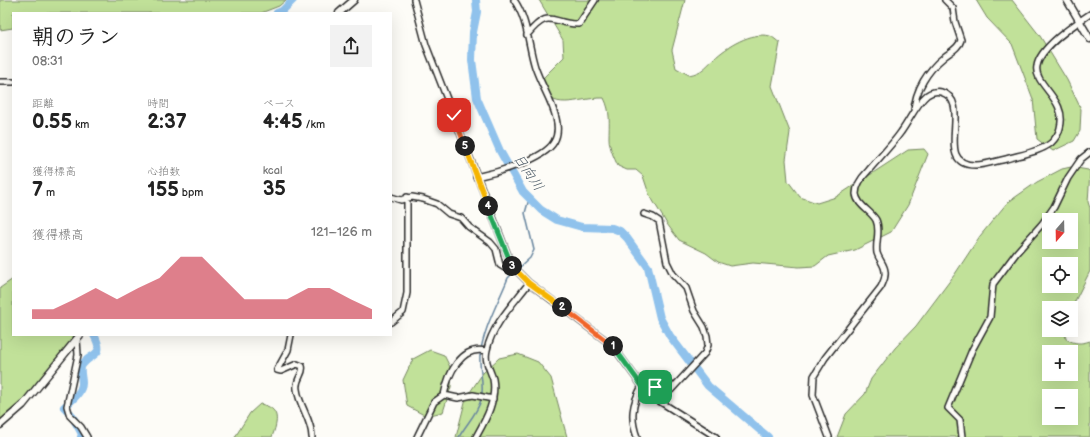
<!DOCTYPE html>
<html lang="ja">
<head>
<meta charset="utf-8">
<style>
	:root { --surface:#fff; --page:#f2f2f2; --text:#222; --muted:#767676; --accent:#d1495b }
	body { margin:0; font-family:"Balsamiq Sans","Klee One",sans-serif; background:var(--page); color:var(--text); height:100vh; display:flex; flex-direction:column; font-size:15px; white-space:nowrap }
	* { box-sizing:border-box; margin:0 }
	p { font-size:13px; color:var(--muted) }
	.icon { flex:none; width:22px; height:22px; fill:none; stroke:currentColor; stroke-width:2; stroke-linecap:round; stroke-linejoin:round }
	.map { position:relative; flex:1; overflow:hidden }
	.panel { position:absolute; left:12px; top:12px; width:380px; height:324px; display:flex; flex-direction:column; background:var(--surface); border-radius:0px; box-shadow:0 4px 16px #0002 }
	.panel>* { flex:none }
	.needle { width:26px; rotate:200deg }
	.fabs { position:absolute; left:1042px; top:213px; display:grid; gap:8px }
	.fabs a { display:grid; place-items:center; width:36px; height:36px; border-radius:0px; background:var(--surface); box-shadow:0 4px 16px #0002; font-size:20px }
	.pin { position:absolute; display:grid; place-items:center; width:34px; height:34px; color:#fff; margin:-17px; border-radius:8px; box-shadow:0 2px 6px #0006 }
	.km { position:absolute; width:20px; height:20px; margin:-10px; border-radius:50%; background:#222; color:#fff; font-size:11px; line-height:20px; text-align:center }
	.round { display:grid; place-items:center; flex:none; width:42px; height:42px; border-radius:0px; background:var(--page) }
	.overview { display:flex; align-items:center; justify-content:space-between; height:68px; padding:0 20px }
	h1 { font-size:22px; font-weight:700; line-height:30px }
	.figures { display:grid; grid-template-columns:repeat(3,1fr); gap:6px; height:68px; padding:4px 20px }
	.figures div { display:grid; align-content:center }
	.figures b { font-size:20px; font-weight:700 }
	.figures small { font-size:11px; font-weight:400 }
	.figures p { font-size:11px }
	.chart { height:112px; padding:8px 20px }
	.chart p { display:flex; justify-content:space-between }
	.chart svg { width:100%; height:72px; margin-top:4px; fill:var(--accent); opacity:.7 }
	.map>svg:first-child { display:block }
	.green { fill:#c1e199; stroke:#768662; fill-rule:evenodd }
	.lines { fill:none; stroke-linecap:round; stroke-linejoin:round }
	.stream { stroke:#68869f; stroke-width:1.5 }
	.river { stroke:#90c2ec; stroke-width:8 }
	.minor-casing { stroke:#2b2b2b; stroke-width:8 }
	.major-casing { stroke:#2b2b2b; stroke-width:9 }
	.minor { stroke:#fdfcf7; stroke-width:5 }
	.major { stroke:#fdfcf7; stroke-width:6 }
	.split-1-casing { stroke:#fff; stroke-width:8 }
	.split-2-casing { stroke:#fff; stroke-width:8 }
	.split-3-casing { stroke:#fff; stroke-width:8 }
	.split-4-casing { stroke:#fff; stroke-width:8 }
	.split-5-casing { stroke:#fff; stroke-width:8 }
	.split-6-casing { stroke:#fff; stroke-width:8 }
	.split-1 { stroke:#22a559; stroke-width:5 }
	.split-2 { stroke:#f0652b; stroke-width:5 }
	.split-3 { stroke:#f5b400; stroke-width:5 }
	.split-4 { stroke:#22a559; stroke-width:5 }
	.split-5 { stroke:#f5b400; stroke-width:5 }
	.split-6 { stroke:#f0652b; stroke-width:5 }
	.labels { text-anchor:middle; stroke-width:3.5; stroke-linejoin:round; paint-order:stroke }
	.water-label { font-size:14px; font-style:italic; fill:#495865; stroke:#fdfcf7 }
</style>
</head>
<body>
<div class="map">
<svg width="1090" height="437" viewBox="0 0 1090 437">
	<rect width="100%" height="100%" fill="#fdfcf7"/>
	<filter id="ink" filterUnits="userSpaceOnUse"><feTurbulence type="fractalNoise" baseFrequency=".025" numOctaves="2"/><feDisplacementMap in="SourceGraphic" scale="8" xChannelSelector="R" yChannelSelector="G"/><feConvolveMatrix kernelMatrix="1 2 1 2 8 2 1 2 1" color-interpolation-filters="sRGB"/></filter>
	<g filter="url(#ink)">
		<path class="green" d="M0,0h286l-7,6 -18,7h-248v15l-13,2z
			M539,0h146l-13,50 4,18 13,7c14,-3 15,-7 25,-16 12,-12 38,-28 56,-23 3,1 7,5 10,7l-8,43 18,46 -4,28 2,21 12,16 17,6 19,-6 72,-47 16,-1 4,5 -20,51 -17,27 -36,18 -27,6 -13,10 -16,1 -46,-4 -23,3 -12,-4 -12,-9 -27,-13 -12,-16 -18,-30 -6,-18 -7,-6h-9l-9,-4c-4,-8 -9,-19 -9,-28 0,-15 2,-26 -5,-40 -27,-1 -53,17 -65,-16l25,-25 -1,-17z
			M976,0h36l28,36 27,44 14,29 -1,22 -6,10 -21,10 -16,-12 -4,-40 -21,-55 -25,-26z
			M1071,167l17,3 2,2 -2,30 2,6v63l-19,38 -22,-1v22h16l1,9c9,5 15,5 24,2v96h-253l9,-23 19,-20 6,-15 24,-31 21,-22 39,-52 25,-38 27,-33 30,-21 25,-13zM1049,220h22v22h-22zM1049,264h22v22h-22zM1049,352h22v22h-22zM1049,396h22v22h-22z
			M13,279v56h63l-54,68 -22,19v-134z
			M430,350l14,5 8,16 -1,16 -8,25 -17,4 -19,-10 -4,-26 10,-21z
			M518,354l20,8 13,16 16,59h-111l10,-39 17,-25 16,-15z
			M260,404c21,4 18,17 12,33h-37l15,-24z"/>
		<g class="lines">
			<path class="stream" d="M518,269l12,-11 4,-8 -9,-37 4,-14
				M459,437c7,-13 18,-23 22,-37 4,-14 -2,-30 -1,-44 3,-27 18,-53 28,-78l7,-7"/>
			<path class="river" d="M476,0l1,12 -4,20 -1,28 5,38 23,53 23,41 18,18 16,10 25,7 30,1 8,3 7,7 21,29 12,51 10,18 38,50 60,51
				M277,13l5,-2 11,-11
				M81,437l1,-3 -11,-20 -7,-7c7,-6 18,-14 18,-24 0,-5 -2,-11 -1,-16 7,-15 26,-8 13,-32"/>
			<g class="minor-casing">
				<path id="minor" d="M414,0l12,45 86,221 17,17 83,62 30,41 14,13 60,38
					M527,35c24,-29 24,-10 52,-11l16,-24
					M0,82h13
					M914,111c1,-21 14,-41 30,-54 6,-5 15,-9 17,-17l-6,-18 -2,-14 -8,-8
					M476,177c19,-4 68,-17 78,-35 4,-7 4,-16 2,-24 -4,-17 -15,-33 -21,-51 -7,-22 -7,-47 -21,-67
					M391,197l10,3 11,-3 11,2 14,5 12,10 12,4 8,9 21,15 6,7 4,16 10,6 2,-5
					M644,214l9,3 6,4 8,41 6,12 13,14 8,23 10,16 3,9 1,9 -3,8 -34,37c-9,2 -13,-3 -25,0
					M391,322l12,-10 4,-19v-96
					M291,335l-3,15 -11,20 4,1 16,-7 5,2c3,7 -7,13 -5,23 2,17 15,31 15,48
					M77,339l1,16 -11,51 3,10 11,11 6,10
					M444,395l14,3 15,-3 20,4
					M417,437l17,-35 10,-7c4,-21 17,-50 42,-44
					M476,437c10,-18 21,-37 17,-58 -3,-10 -9,-18 -6,-29 5,-25 27,-47 42,-67
					M637,437c-7,-19 -5,-33 5,-51
					M829,437l-16,-42 1,-19 11,-18 56,-71c2,-5 5,-9 4,-15 0,-7 -6,-12 -8,-19 -2,-11 4,-22 -1,-33 -5,-9 -19,-15 -20,-26 0,-9 6,-17 12,-23 11,-13 23,-25 33,-39 9,-12 15,-28 26,-37 4,-3 10,-4 14,-3 34,9 -10,74 35,73 10,0 20,-4 30,-6 13,-4 34,-7 45,-16 4,-4 8,-10 9,-15 8,-29 -27,-43 -23,-62 3,-19 38,-42 53,-52
					M962,437l-2,-17 -12,-12 24,-58 18,-33 3,-33 24,-32 25,-28 12,-17 14,-29 13,-19 9,-7"/>
			</g>
			<g class="major-casing">
				<path id="major" d="M1067,0l23,39
					M339,13l15,-13
					M0,425l23,-20 57,-70"/>
			</g>
			<use href="#minor" class="minor"/>
			<use href="#major" class="major"/>
		</g>
	</g>
	<g class="lines" filter="url(#ink)">
		<g class="split-1-casing">
			<path id="split-1" d="M613,346l29,40 4,4 9,-3"/>
		</g>
		<g class="split-2-casing">
			<path id="split-2" d="M562,307l51,39"/>
		</g>
		<g class="split-3-casing">
			<path id="split-3" d="M512,266l17,17 33,24"/>
		</g>
		<g class="split-4-casing">
			<path id="split-4" d="M488,206l24,60"/>
		</g>
		<g class="split-5-casing">
			<path id="split-5" d="M465,146l23,60"/>
		</g>
		<g class="split-6-casing">
			<path id="split-6" d="M454,115l11,31"/>
		</g>
		<use href="#split-1" class="split-1"/>
		<use href="#split-2" class="split-2"/>
		<use href="#split-3" class="split-3"/>
		<use href="#split-4" class="split-4"/>
		<use href="#split-5" class="split-5"/>
		<use href="#split-6" class="split-6"/>
	</g>
	<g class="labels">
		<g class="water-label">
			<text transform="translate(529 172) rotate(56)" y="5">日向川</text>
		</g>
	</g>
</svg>
<div class="fabs">
<a><svg class="needle" viewBox="-14 -14 28 28"><path d="M0-13l5 13h-10z" fill="#e53935"/><path d="M0 13l5-13h-10z" fill="#767676"/></svg></a>
<a><svg class="icon" aria-label="locate" viewBox="0 0 24 24"><circle cx="12" cy="12" r="6"/><path d="M12 2v4M12 18v4M2 12h4M18 12h4"/></svg></a>
<a><svg class="icon" aria-label="layers" viewBox="0 0 24 24"><path d="M12 4l9 5-9 5-9-5zM3 14l9 5 9-5"/></svg></a>
<a>+</a>
<a>−</a>
</div>
<div class="pin" style="left:655px;top:387px;background:#1e9e55"><svg class="icon" aria-label="arrive" viewBox="0 0 24 24"><path d="M6 21V4h12l-3 4 3 4H6"/></svg></div>
<div class="pin" style="left:454px;top:115px;background:#d93025"><svg class="icon" aria-label="check" viewBox="0 0 24 24"><path d="M5 12l5 5 9-10"/></svg></div>
<b class="km" style="left:613px;top:346px">1</b>
<b class="km" style="left:562px;top:307px">2</b>
<b class="km" style="left:512px;top:266px">3</b>
<b class="km" style="left:488px;top:206px">4</b>
<b class="km" style="left:465px;top:146px">5</b>
<section class="panel">
<div class="overview"><div><h1>朝のラン</h1><p>08:31</p></div><a class="round"><svg class="icon" aria-label="share" viewBox="0 0 24 24"><path d="M12 15V3M7 8l5-5 5 5M5 13v7h14v-7"/></svg></a></div>
<div class="figures">
<div><p>距離</p><b>0.55<small> km</small></b></div>
<div><p>時間</p><b>2:37</b></div>
<div><p>ペース</p><b>4:45<small> /km</small></b></div>
</div>
<div class="figures">
<div><p>獲得標高</p><b>7<small> m</small></b></div>
<div><p>心拍数</p><b>155<small> bpm</small></b></div>
<div><p>kcal</p><b>35</b></div>
</div>
<div class="chart"><p><span>獲得標高</span>121–126 m</p>
<svg viewBox="0 0 160 44" preserveAspectRatio="none"><path d="M0 44V38L10 38L20 32L30 25L40 32L50 25L60 19L70 6L80 6L90 19L100 32L110 32L120 32L130 25L140 25L150 32L160 38V44z"/></svg>
</div>
</section>
</div>
</body>
</html>
